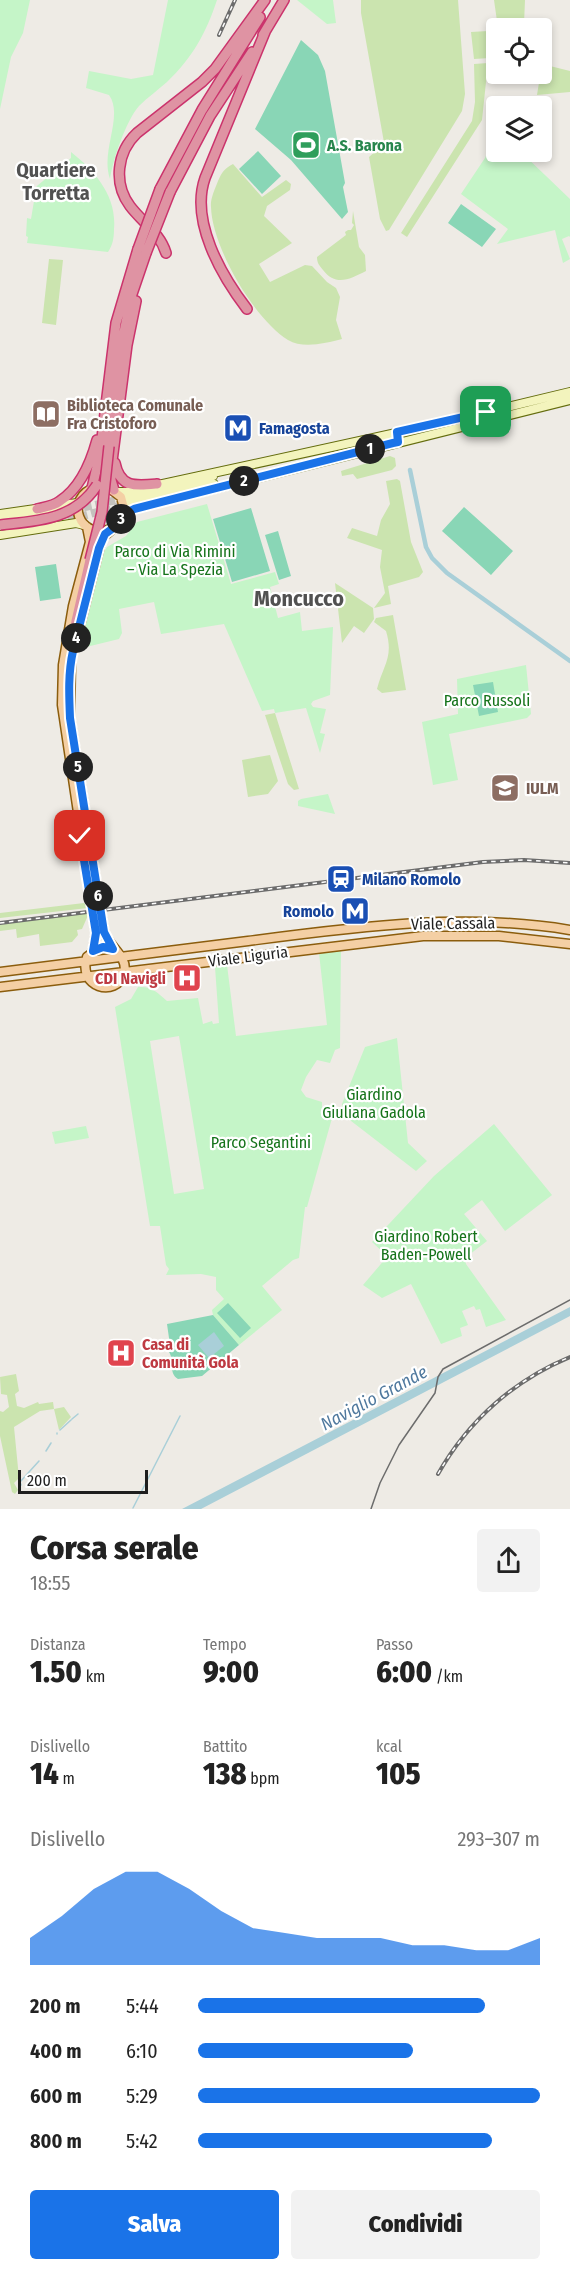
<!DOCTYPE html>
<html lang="it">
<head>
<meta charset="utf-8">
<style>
	:root { --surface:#fff; --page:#f2f2f2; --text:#222; --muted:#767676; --accent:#1a73e8 }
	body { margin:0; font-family:"Fira Sans Condensed",sans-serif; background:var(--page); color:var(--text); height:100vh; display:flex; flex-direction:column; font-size:22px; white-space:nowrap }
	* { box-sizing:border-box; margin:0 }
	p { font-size:20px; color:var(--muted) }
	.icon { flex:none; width:33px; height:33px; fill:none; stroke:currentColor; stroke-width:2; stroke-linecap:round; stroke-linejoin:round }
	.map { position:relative; height:1509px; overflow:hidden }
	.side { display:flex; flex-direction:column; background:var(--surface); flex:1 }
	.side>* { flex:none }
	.controls { position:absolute; left:486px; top:18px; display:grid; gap:12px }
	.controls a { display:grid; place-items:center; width:66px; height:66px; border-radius:6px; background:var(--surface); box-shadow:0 3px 9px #0003; font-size:30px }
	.scale { position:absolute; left:18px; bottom:15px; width:130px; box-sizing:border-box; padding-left:6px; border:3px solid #1e1e1e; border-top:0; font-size:16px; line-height:21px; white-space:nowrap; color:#1e1e1e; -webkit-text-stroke:4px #fff; paint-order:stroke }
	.pin { position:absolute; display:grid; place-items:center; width:51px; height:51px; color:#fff; margin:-26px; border-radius:12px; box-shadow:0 3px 9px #0006 }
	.km { position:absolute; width:30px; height:30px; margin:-15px; border-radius:50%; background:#222; color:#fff; font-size:16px; line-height:30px; text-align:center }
	.round { display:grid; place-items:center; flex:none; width:63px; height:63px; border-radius:6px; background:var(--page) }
	.headline { display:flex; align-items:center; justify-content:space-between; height:102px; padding:0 30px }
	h1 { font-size:33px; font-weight:800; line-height:45px }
	.figures { display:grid; grid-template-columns:repeat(3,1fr); gap:9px; height:102px; padding:6px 30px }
	.figures div { display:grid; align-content:center }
	.figures b { font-size:30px; font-weight:800 }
	.figures small { font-size:16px; font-weight:400 }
	.figures p { font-size:16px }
	.chart { height:168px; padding:12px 30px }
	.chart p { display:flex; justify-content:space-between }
	.chart svg { width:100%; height:108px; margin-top:6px; fill:var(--accent); opacity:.7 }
	.cta { display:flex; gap:12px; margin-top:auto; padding:12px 30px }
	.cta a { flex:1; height:69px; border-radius:6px; background:var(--accent); color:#fff; font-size:24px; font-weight:800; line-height:69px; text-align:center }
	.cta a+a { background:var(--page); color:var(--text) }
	ul { padding:0 30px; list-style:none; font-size:20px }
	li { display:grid; grid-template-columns:96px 72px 1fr; align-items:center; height:45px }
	li i { height:15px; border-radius:8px; background:var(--accent) }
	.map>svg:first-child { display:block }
	.grass { fill:#cbe4af }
	.park { fill:#c5f5c8; fill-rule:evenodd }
	.pitch { fill:#89d6b6 }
	.water { fill:#a9cfd8 }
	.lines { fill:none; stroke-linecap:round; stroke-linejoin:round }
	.stream { stroke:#a9cfd8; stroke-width:1.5 }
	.canal { stroke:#a9cfd8; stroke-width:4.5 }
	.secondary-tunnel { stroke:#c4c2bd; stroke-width:8; stroke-dasharray:8 4; stroke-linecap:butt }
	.secondary-casing { stroke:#646c0e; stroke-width:10 }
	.primary-casing { stroke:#8b5d0d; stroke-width:11 }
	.motorway-casing { stroke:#cb336c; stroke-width:12 }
	.secondary { stroke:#f3f4bd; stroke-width:8 }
	.primary { stroke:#f4cfa4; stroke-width:8 }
	.motorway { stroke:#df93a3; stroke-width:9 }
	.tram { stroke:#6c6c6c; stroke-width:1.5 }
	.rail-casing { stroke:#6c6c6c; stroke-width:4 }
	.rail { stroke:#fff; stroke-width:1.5; stroke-dasharray:4.5; stroke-linecap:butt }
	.motorway-bridge-casing { stroke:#cb336c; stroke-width:12; stroke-linecap:butt }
	.motorway-bridge { stroke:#df93a3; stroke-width:9 }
	.route-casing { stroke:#fff; stroke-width:12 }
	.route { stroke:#1a73e8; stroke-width:8 }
	.labels { text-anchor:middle; stroke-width:4.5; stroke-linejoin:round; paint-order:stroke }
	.leisure-label { font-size:16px; font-weight:bold; fill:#27864d; stroke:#fff; text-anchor:start }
	.education-label { font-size:16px; font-weight:bold; fill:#785e54; stroke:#fff; text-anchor:start }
	.transit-label { font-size:16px; font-weight:bold; fill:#164399; stroke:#fff; text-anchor:start }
	.park-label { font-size:16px; fill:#15731a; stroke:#fff }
	.street-label { font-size:16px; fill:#1e1e1e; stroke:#fff }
	.health-label { font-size:16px; font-weight:bold; fill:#be3a42; stroke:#fff; text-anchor:end }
	.water-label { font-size:18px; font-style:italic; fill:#50799e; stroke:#fff }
	.quarter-label { font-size:20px; font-weight:bold; fill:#515151; stroke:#fff }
	.district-label { font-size:22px; font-weight:bold; fill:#515151; stroke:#fff }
</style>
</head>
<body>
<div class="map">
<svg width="570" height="1509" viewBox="0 0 570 1509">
	<rect width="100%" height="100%" fill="#eeebe5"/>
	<path class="grass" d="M361,0h97l7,94 -3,17 -73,119 -3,1 -6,-12 -11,-62 8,-7 8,-2 -24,-135z
		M494,0h31l-1,24 -5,4h-21z
		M488,31l2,27 -16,1 -3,-27z
		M488,63l-6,57 -75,117 -6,-4 71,-112 3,-19 -1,-38z
		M542,64l28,7v21l-33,3z
		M233,164l29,33 24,-17 5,4 -1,6 -23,16 -3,10 28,27 -33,21 11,18 35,-17 7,1 15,16 9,6 4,9 -4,23 6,19c-16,4 -39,10 -54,1 -34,-21 -76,-93 -77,-133 -1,-8 4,-18 7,-26 4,-9 6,-12 15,-17z
		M353,211l6,36 6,8 1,16c-16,8 -30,16 -43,-1 -4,-5 -6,-7 -6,-13l29,-22 -1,-3 3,-2h3l3,-5 -2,-2z
		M49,259l14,1 -7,65 -14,-2z
		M390,456l5,2 1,8 -4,4 -35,9 -4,-5 -11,2 -1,-5z
		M397,479l3,2 11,61 12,30 -4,5 -31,9 3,18 -17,4 11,-15 -5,-26 2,-17 -35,-12 5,-10 25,8 4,-16 9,-16 -4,-23z
		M335,583l38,25 1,11 -10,14 -10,-7 -12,17z
		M393,615l13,75 -24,3 -5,-4c6,-24 17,-32 9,-58l-12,-9 2,-4z
		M275,713l24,76 -5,1 -6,-6 -23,-69z
		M270,755l8,26 -10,13 -20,3 -6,-37z
		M84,903l4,5 -88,10v-5z
		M89,913l-7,16 -5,1 1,5 -6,7 -32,4 -1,-12 -22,4 -1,-9 -16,2v-7z
		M16,1374l3,17 -4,3 2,12 7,2 14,-6 1,2 14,-2 1,7 10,-2 7,10 -12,13 -5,-21 -14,2 -26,16 5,51 -5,5 4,7 -3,4 -3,-2 -12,-56v-25l3,1 6,-5 -2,-12 -6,-1 -1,-17z"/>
	<path class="park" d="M0,0h30l-7,33 -12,24 -11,52z
		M168,0h49c-11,33 -24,57 -50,82 -9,8 -19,15 -28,24 -13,15 -26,53 -29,73 -10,-28 14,-63 -1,-84l-23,-7 3,-17 42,8 22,-4z
		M297,0h36l3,23 -9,1z
		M496,128v24h25l49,47v38l-1,-1 -7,3 8,20 -7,4 -8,-33 -58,14 11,-15 -47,-35 24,-36z
		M71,152c24,19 46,44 43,77 0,8 -1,16 -6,23l-81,-9 1,-6 -2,-1 1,-18 4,1 3,-18 -2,-11 39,-32z
		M207,504l24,80 44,-12 4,12 -9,3 8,31 22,-6 2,19 31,-4 -3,68 -17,6 -2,3 2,3 13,2 -6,24 5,1 -5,19 -14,-45 -31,5 -1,-4 -12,2 -38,-87 -63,10 -7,-32 -35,7 3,24 -3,6 -41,10 24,-94 5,-8 19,-11 11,-14z
		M526,665l5,49 -4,4 -78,16 9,46 -25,5 -11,-63 36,-8 -1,-35z
		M328,794l7,20 -37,-8v-5l3,-2z
		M341,951l-1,97 -5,2 -5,13 -13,-3 -11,17 -5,13 5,7 16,5v5l12,4 -27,96h-2l-6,51 -6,2 -31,26 20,24 -43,35 -26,-30 -1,-5 12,-11 -8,-9v-13l-15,-3 -35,1 3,-6 -3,-4 -6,-39h-10l-1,-6 -34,-213 16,-8 7,-12c14,-1 19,5 29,14l31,-3 5,26 9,-3 1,3 6,-1 -4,-56 12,-2 9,71 91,-11 -8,-72zM179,1036l25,153 -30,5 -24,-153z
		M397,1038l11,105 19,18 -11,10 -74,-57v-10l23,-57z
		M494,1124l58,71 -47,36 -23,-31 -18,14 23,27 -22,17 1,6 40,56 -20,7 -6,-18 -4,1 -2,-4 -12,5 6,14 -8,3 2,8 -21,8 -30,-60 -29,14 -19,-13 23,-27 -1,-4 -13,-12 62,-66z
		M86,1126l3,12 -34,6 -3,-12z"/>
	<path class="pitch" d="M301,40l17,15 7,16 20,112 -2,4 5,25 -6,7 -51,-59 -36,-31z
		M258,151l23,25 -19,18 -23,-25z
		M461,204l35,25 -14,18 -34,-24z
		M464,507l49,44 -22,24 -49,-44z
		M251,508l19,63 -38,11 -19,-63z
		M278,531l13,45 -12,4 -14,-45z
		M56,564l5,34 -21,3 -5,-34z
		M493,682l5,30 -19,4 -6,-31z
		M228,1303l23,25 -11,10 -23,-25z
		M213,1315l26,30 -37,31 -24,3c-10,-6 -3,-18 -9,-27h2l-4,-28z"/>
	<path class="water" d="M570,1307v9l-369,193h-19z
		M214,1332l10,14 -15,12 -11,-13z"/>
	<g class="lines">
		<path class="stream" d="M72,1419l6,-5
			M60,1430l11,-10
			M57,1434v-1
			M46,1451l5,-8
			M21,1485l-1,-3 19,-21
			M133,1508l47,-92"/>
		<path class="canal" d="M410,470l16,77 6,11 15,15 123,88"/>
		<path class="secondary-tunnel" d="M72,510l54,-12
			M68,520l59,-16"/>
		<g class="secondary-casing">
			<path id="secondary" d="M116,492h10l302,-66 142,-34
				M126,498l87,-22
				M128,504l86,-20
				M0,514l77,-11
				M122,518l12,-9 436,-109
				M0,520l59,-8
				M0,535l76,-12 8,2"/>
		</g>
		<g class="primary-casing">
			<path id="primary" d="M96,487c-33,11 -17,54 15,42
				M87,527l3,15 -17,64 -10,59 -1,40 34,228 -3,18
				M78,633l24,-95 16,-14 4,-7 2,-9 -3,-11 -13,-10
				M71,660l-1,58 34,214c5,15 25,25 20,41 -8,26 -47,14 -37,-16l12,-9 14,1
				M0,972c83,-10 166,-20 248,-31 107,-14 215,-29 322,-11
				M0,987l423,-51h76l71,8"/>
		</g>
		<g class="motorway-casing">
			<path id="motorway" d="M263,35l21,-35
				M160,189l42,-79 58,-93
				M170,192l40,-76 42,-64
				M166,253c-6,-20 -24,-31 -36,-47 -17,-23 -13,-54 7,-73l65,-51 13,-13 50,-69
				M247,309c-26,-34 -57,-88 -42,-131l60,-146
				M108,453l12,-102 12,-57 14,-41
				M115,463c5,25 20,23 42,21
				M92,488l8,-34 16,-131 22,-74
				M114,490l-3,-10v-11l16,-124 9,-44
				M37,509c8,-2 17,-3 23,-8 20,-13 31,-39 37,-61
				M70,665l6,-44 14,-61"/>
		</g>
		<use href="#secondary" class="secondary"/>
		<use href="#primary" class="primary"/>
		<use href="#motorway" class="motorway"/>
		<path class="tram" d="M371,1509l9,-26 19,-38 36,-52 3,-16 5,-8 127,-69"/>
		<g class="rail-casing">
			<path id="rail" d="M219,35l16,-35
				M0,923l483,-61 41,-2 46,3
				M438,1474c30,-53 76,-94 132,-117"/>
		</g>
		<use href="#rail" class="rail"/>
		<g class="motorway-bridge-casing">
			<path id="motorway-bridge" d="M138,249l22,-60
				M146,253l24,-61
				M0,525c37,-4 75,-5 97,-40
				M90,560l12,-48 7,-66"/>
		</g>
		<use href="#motorway-bridge" class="motorway-bridge"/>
	</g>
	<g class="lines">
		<g class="route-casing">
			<path id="route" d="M80,836l16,97 -3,18 10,-4 10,2 -9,-17 -34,-214c-1,-23 -2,-45 3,-67l26,-103 6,-14 11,-8 10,-13 8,-4 259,-66 5,-1 -1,-10 89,-20"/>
		</g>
		<use href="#route" class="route"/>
	</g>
	<defs>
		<g id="stadium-square" transform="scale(1.5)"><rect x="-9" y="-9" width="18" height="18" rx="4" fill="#2e9e5b" stroke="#fff"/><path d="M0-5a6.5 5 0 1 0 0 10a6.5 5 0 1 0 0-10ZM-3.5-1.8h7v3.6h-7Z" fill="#fff"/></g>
		<g id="library-square" transform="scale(1.5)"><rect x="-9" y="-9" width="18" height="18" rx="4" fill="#8d6e63" stroke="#fff"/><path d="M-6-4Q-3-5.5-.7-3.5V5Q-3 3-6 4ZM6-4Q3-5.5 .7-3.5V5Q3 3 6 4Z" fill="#fff"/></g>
		<g id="metro-square" transform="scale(1.5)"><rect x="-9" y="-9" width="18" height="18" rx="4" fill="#1a4fb4" stroke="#fff"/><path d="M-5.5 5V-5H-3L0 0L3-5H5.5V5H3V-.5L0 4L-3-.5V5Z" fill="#fff"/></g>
		<g id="university-square" transform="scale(1.5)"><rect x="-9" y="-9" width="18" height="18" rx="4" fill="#8d6e63" stroke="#fff"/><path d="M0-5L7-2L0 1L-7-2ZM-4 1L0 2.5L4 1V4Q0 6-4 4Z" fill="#fff"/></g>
		<g id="station-square" transform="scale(1.5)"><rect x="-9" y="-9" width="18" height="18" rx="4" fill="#1a4fb4" stroke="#fff"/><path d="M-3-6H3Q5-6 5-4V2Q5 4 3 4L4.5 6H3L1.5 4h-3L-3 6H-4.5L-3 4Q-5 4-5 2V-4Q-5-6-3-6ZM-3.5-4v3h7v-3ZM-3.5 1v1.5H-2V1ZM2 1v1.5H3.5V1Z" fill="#fff"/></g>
		<g id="hospital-square" transform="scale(1.5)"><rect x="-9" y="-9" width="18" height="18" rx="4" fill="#e0444e" stroke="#fff"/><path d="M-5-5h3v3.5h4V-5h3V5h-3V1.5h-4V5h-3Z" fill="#fff"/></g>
	</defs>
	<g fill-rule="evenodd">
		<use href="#stadium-square" x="306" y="145"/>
		<use href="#library-square" x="46" y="414"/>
		<use href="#metro-square" x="238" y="428"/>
		<use href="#university-square" x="505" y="788"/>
		<use href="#station-square" x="341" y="879"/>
		<use href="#metro-square" x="355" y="911"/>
		<use href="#hospital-square" x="187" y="978"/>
		<use href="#hospital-square" x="121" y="1353"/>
	</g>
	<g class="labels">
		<g class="leisure-label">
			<text x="327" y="151">A.S. Barona</text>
		</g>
		<g class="education-label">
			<text x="67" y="411">Biblioteca Comunale<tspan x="67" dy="18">Fra Cristoforo</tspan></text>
			<text x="526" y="794">IULM</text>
		</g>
		<g class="transit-label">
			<text x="259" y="434">Famagosta</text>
			<text x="362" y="885">Milano Romolo</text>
			<text x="334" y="917" text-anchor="end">Romolo</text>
		</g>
		<g class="park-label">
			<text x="175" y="557">Parco di Via Rimini<tspan x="175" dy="18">– Via La Spezia</tspan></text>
			<text x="487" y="706">Parco Russoli</text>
			<text x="374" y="1100">Giardino<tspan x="374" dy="18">Giuliana Gadola</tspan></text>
			<text x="261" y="1148">Parco Segantini</text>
			<text x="426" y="1242">Giardino Robert<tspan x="426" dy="18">Baden-Powell</tspan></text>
		</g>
		<g class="street-label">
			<text transform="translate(453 923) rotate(-1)" y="6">Viale Cassala</text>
			<text transform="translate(248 956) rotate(-7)" y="6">Viale Liguria</text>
		</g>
		<g class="health-label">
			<text x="166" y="984">CDI Navigli</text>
			<text x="142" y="1350" text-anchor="start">Casa di<tspan x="142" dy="18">Comunità Gola</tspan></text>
		</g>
		<g class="water-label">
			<text transform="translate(374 1398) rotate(-28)" y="6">Naviglio Grande</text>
		</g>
		<g class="quarter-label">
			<text x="56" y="177">Quartiere<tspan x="56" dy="23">Torretta</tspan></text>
		</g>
		<g class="district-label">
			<text x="299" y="606">Moncucco</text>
		</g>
	</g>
</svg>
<div class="controls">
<a><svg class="icon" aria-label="locate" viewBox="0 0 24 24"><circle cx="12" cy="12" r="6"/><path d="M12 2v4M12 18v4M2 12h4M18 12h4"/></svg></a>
<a><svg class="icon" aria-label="layers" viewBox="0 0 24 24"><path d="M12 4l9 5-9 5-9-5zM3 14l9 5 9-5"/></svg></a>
</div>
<div class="scale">200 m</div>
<div class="pin" style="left:486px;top:412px;background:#1e9e55"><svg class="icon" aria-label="arrive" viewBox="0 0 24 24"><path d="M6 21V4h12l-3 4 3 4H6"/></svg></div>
<div class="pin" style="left:80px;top:836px;background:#d93025"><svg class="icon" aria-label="check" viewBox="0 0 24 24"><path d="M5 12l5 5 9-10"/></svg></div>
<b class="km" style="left:370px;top:449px">1</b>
<b class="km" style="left:244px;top:481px">2</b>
<b class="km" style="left:121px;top:519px">3</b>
<b class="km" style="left:76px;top:638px">4</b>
<b class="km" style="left:78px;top:767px">5</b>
<b class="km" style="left:98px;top:896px">6</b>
</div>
<section class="side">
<div class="headline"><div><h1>Corsa serale</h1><p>18:55</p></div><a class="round"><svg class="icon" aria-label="share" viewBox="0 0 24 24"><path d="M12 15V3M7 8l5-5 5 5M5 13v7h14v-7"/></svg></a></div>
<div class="figures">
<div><p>Distanza</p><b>1.50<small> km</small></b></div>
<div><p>Tempo</p><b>9:00</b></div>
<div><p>Passo</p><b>6:00<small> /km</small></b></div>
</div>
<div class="figures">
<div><p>Dislivello</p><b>14<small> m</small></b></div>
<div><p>Battito</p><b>138<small> bpm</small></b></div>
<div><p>kcal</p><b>105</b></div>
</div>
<div class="chart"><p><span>Dislivello</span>293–307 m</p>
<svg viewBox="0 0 160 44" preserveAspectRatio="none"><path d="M0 44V33L10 24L20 13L30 6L40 6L50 13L60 22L70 29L80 31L90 33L100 33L110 33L120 36L130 36L140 38L150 38L160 33V44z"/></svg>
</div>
<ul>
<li><b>200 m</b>5:44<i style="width:84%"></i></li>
<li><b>400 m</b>6:10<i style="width:63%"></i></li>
<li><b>600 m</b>5:29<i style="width:100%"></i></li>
<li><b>800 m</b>5:42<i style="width:86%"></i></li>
</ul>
<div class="cta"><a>Salva</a><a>Condividi</a></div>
</section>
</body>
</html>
